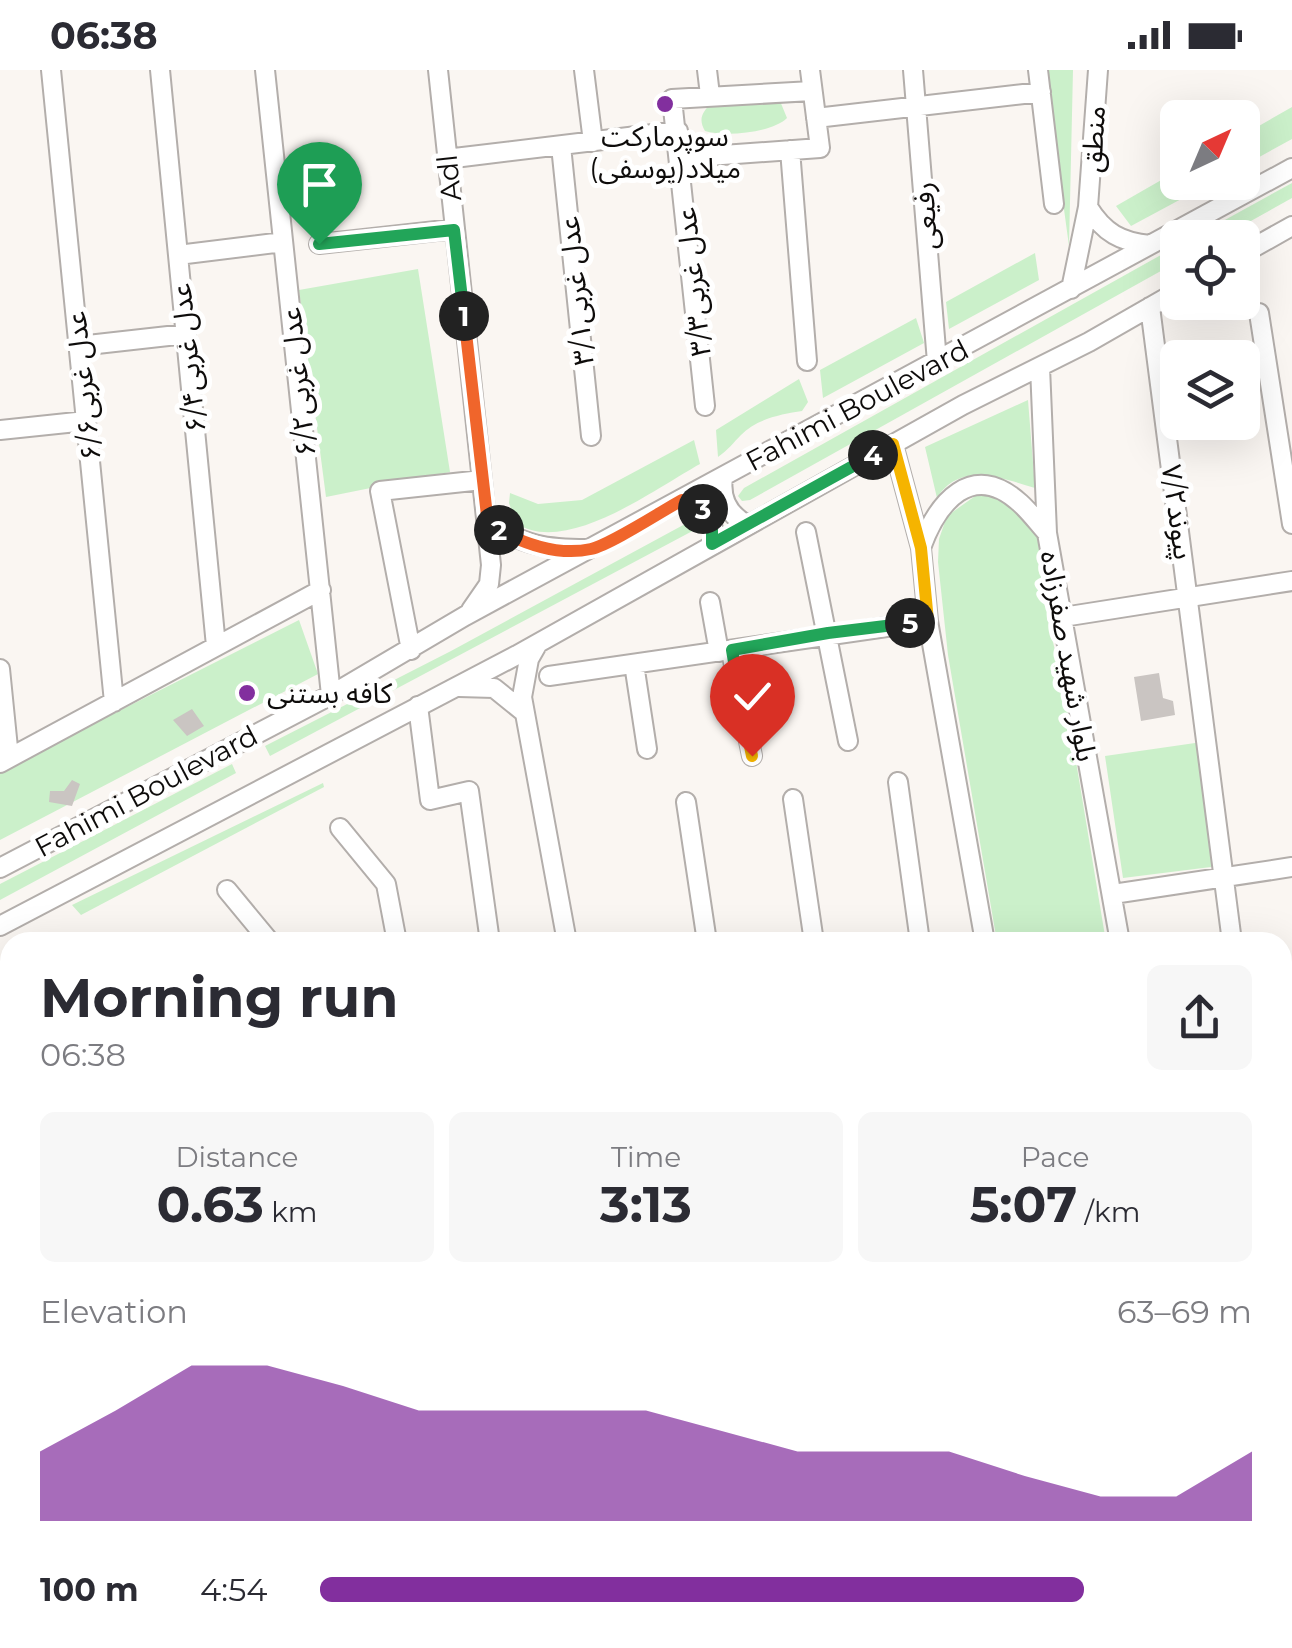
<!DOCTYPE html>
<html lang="en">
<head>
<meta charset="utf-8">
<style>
	:root { --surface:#fff; --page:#f7f7f7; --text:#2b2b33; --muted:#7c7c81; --accent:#822f9e }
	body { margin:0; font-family:Montserrat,"Noto Sans Arabic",sans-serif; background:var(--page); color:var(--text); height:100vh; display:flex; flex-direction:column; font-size:38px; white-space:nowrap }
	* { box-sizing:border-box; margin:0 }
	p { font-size:32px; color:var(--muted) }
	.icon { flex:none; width:55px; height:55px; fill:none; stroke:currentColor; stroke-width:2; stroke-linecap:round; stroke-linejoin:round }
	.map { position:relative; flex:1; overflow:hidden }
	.sheet { position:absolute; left:0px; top:862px; width:1292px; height:718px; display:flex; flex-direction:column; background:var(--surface); border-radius:30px 30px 0 0; box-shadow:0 10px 40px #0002 }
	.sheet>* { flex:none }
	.needle { width:65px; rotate:44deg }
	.buttons { position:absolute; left:1160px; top:30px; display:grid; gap:20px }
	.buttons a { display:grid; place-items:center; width:100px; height:100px; border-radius:15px; background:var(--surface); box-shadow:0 10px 40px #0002; font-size:50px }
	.pin { position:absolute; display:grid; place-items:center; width:85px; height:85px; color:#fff; margin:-102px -42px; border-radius:50% 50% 50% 0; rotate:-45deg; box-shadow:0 0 10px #0007 }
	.pin .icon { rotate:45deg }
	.km { position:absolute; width:50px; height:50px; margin:-25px; border-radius:50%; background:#222; color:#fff; font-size:28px; line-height:50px; text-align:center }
	.round { display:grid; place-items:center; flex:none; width:105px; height:105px; border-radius:15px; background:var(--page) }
	.head { display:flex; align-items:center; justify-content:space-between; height:170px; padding:0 40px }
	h1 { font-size:55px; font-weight:700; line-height:75px }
	.stats { display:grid; grid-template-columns:repeat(3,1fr); gap:15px; height:170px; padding:10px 40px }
	.stats div { display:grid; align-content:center; border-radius:15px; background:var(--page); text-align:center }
	.stats b { font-size:50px; font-weight:700 }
	.stats small { font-size:28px; font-weight:400 }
	.stats p { font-size:28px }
	.chart { height:280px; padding:20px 40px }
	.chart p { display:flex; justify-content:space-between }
	.chart svg { width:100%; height:180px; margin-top:10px; fill:var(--accent); opacity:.7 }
	ul { padding:0 40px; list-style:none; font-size:32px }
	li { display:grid; grid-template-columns:160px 120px 1fr; align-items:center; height:75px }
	li i { height:25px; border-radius:12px; background:var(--accent) }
	.status { display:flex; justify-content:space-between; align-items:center; height:70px; padding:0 50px; background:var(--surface); direction:ltr }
	.status svg { height:28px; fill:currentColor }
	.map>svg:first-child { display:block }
	.green { fill:#cbf0ca }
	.building { fill:#cac5c2 }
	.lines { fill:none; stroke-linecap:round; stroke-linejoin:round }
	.minor-casing { stroke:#b3aeab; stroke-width:22 }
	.major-casing { stroke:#b3aeab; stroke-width:28 }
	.minor { stroke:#fff; stroke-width:18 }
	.major { stroke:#fff; stroke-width:22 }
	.split-1-casing { stroke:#fff; stroke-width:20 }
	.split-2-casing { stroke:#fff; stroke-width:20 }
	.split-3-casing { stroke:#fff; stroke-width:20 }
	.split-4-casing { stroke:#fff; stroke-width:20 }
	.split-5-casing { stroke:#fff; stroke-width:20 }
	.split-6-casing { stroke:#fff; stroke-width:20 }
	.split-7-casing { stroke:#fff; stroke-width:20 }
	.split-1 { stroke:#22a559; stroke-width:12 }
	.split-2 { stroke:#f0652b; stroke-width:12 }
	.split-3 { stroke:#f0652b; stroke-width:12 }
	.split-4 { stroke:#22a559; stroke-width:12 }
	.split-5 { stroke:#f5b400; stroke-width:12 }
	.split-6 { stroke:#22a559; stroke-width:12 }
	.split-7 { stroke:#f5b400; stroke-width:12 }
	.poi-dot { fill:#822f9e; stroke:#fff; stroke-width:4 }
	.labels { text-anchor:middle; stroke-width:10; stroke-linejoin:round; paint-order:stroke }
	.poi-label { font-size:28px; fill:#0e0c0b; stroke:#fff }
	.street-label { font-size:28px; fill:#0e0c0b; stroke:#fff }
</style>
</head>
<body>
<div class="status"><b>06:38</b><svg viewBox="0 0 49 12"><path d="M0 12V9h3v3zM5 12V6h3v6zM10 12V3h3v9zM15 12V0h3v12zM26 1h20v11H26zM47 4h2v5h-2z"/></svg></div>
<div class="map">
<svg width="1292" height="1578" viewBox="0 0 1292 1578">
	<rect width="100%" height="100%" fill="#faf6f2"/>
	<path class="green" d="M1045,0h28l-4,176z
		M780,31l7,17c-15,15 -62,19 -82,13 -7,-12 -3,-19 7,-28z
		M1292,37v32l-49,27v-31z
		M1177,101l1,11 33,1 -80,43 -15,-20z
		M1292,113v15l-70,39h-28z
		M1177,176v16l-427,238 -8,1 -4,-5 6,-8z
		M1035,183l4,27 -90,49 -3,-27z
		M418,199l32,203 -124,25 -27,-207z
		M916,248l8,25 -101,55 -3,-28z
		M799,309l9,23 -6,9c-20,3 -46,8 -61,24 -8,8 -13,15 -23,22l-2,-27z
		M1028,330l7,88c-34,-10 -75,-27 -98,10l-12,-51z
		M694,370l6,24c-44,24 -135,93 -184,59l-7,-20 1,-10 28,11 44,-4z
		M978,424l29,7 29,28 16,109 11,45 43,259h-109l-49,-287 -10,-93 1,-23 8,-23z
		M698,447l2,10 -430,229 -5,-10 186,-95z
		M299,550l19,54 -318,166v-69z
		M1202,672l17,124 -96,12 -18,-122z
		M232,694l4,9 -236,127v-16z
		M323,713l1,4 -243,128 -9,-10z
		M416,1570h230l5,8h-245z"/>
	<path class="building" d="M1159,603l4,25 10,3 2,14 -34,6 -7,-44z
		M192,639l12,17 -17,10 -14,-16z
		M72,710l8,4 -8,22 -23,-4 1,-11h14z"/>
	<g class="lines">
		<g class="minor-casing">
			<path id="minor" d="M51,0l63,632
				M160,0l56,576
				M265,0l66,625
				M438,0l53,495 -2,19 -18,26
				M584,0l9,72
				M707,0l3,25
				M913,0l24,292
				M1038,0l16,134
				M816,48l225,-26
				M561,76l30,290
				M790,80l17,211
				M681,88l139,-10 -10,-78
				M446,89l232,-28
				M1088,137c16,26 33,35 62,38
				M319,174l135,-15
				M1242,184l50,-28
				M178,185l105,-13
				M1071,219l17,-82 10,-137
				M1150,237l82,635
				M1259,243l33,211
				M79,276l107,-12
				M1040,297l7,166 73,409
				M705,336l-33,-307 140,-8
				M0,360l86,-9
				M893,374l28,104 7,73 57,321
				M723,408c-3,21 5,37 25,47
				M682,430c24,5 34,20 31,44
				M488,454c38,21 56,25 99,25
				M806,462l42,209
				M921,478c16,-45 51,-89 99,-45 10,9 18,20 27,30
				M710,532l9,50
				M1063,547l229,-36
				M537,575l-8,14 -7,38 45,245
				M411,580l-31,-159 102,-11
				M731,580l21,106
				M634,594l13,85
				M0,599l9,89
				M549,606l379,-55
				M459,617l35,1 31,25
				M418,636l12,94 39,-9 21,151
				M0,693l321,-173
				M898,712l22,160
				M793,729l21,143
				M686,732l21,140
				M340,758l46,56 11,58
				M0,798l331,-173 134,-79 827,-448
				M227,820l43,52
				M1113,824l179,-27
				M0,856l517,-271 446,-250 126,-63 89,-51
				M0,964l10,12
				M1282,1052l10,-1
				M1282,1119l10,-2
				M0,1180l10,12
				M1282,1209l10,62
				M0,1306l10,11
				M0,1352l10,11
				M0,1458l10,-9
				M0,1499l10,13
				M1282,1560l10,10
				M54,1570l6,8
				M205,1570l8,8
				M243,1570l8,8
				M670,1570l6,8
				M843,1570l6,8
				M1126,1570l4,8
				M705,1578l11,-8"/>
		</g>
		<g class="major-casing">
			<path id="major" d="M1282,1414l10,-4
				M1282,1468l10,-4
				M1006,1578l10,-8
				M1087,1578l12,-8"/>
		</g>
		<use href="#minor" class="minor"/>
		<use href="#major" class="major"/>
	</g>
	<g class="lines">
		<g class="split-1-casing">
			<path id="split-1" d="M319,174l135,-14 10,86"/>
		</g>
		<g class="split-2-casing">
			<path id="split-2" d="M464,246l24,208 11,6"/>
		</g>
		<g class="split-3-casing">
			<path id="split-3" d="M499,460c28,15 60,26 92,19 19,-4 71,-38 91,-49l21,9"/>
		</g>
		<g class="split-4-casing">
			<path id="split-4" d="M703,439l9,11v24l161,-89"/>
		</g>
		<g class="split-5-casing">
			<path id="split-5" d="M873,385l20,-11 28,104 7,73 -18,2"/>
		</g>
		<g class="split-6-casing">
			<path id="split-6" d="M739,622l-7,-42 96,-17 82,-10"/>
		</g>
		<g class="split-7-casing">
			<path id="split-7" d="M739,622l13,64"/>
		</g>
		<use href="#split-1" class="split-1"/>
		<use href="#split-2" class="split-2"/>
		<use href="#split-3" class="split-3"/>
		<use href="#split-4" class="split-4"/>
		<use href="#split-5" class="split-5"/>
		<use href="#split-6" class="split-6"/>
		<use href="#split-7" class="split-7"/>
	</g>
	<g class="poi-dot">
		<circle cx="665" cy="34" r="10"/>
		<circle cx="247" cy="623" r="10"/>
	</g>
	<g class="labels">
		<g class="poi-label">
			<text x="665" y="76">سوپرمارکت<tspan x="665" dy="32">میلاد(یوسفی)</tspan></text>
			<text x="267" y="633" text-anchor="start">کافه بستنی</text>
		</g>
		<g class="street-label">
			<text transform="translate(1093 69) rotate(-86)" y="10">منطق</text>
			<text transform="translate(449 108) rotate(-96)" y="10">Adl</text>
			<text transform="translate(925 146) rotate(-94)" y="10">رفیعی</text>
			<text transform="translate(693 212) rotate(-96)" y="10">عدل غربی۳/۳</text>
			<text transform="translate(576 221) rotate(-96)" y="10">عدل غربی۳/۱</text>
			<text transform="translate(188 288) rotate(-96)" y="10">۶/۴عدل غربی</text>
			<text transform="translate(298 312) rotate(-96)" y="10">۶/۲عدل غربی</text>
			<text transform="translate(83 316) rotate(-96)" y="10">۶/۶عدل غربی</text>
			<text transform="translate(857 335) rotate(-28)" y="10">Fahimi Boulevard</text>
			<text transform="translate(1178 442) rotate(82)" y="10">پیوند۷/۲</text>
			<text transform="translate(1069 586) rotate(80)" y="10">بلوار شهید صفرزاده</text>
			<text transform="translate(146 721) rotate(-28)" y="10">Fahimi Boulevard</text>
		</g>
	</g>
</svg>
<div class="buttons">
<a><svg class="needle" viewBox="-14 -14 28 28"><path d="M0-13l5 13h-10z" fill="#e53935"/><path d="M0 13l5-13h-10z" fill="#7c7c81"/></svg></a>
<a><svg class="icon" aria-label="locate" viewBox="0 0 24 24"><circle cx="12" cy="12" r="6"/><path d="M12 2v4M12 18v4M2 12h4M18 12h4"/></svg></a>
<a><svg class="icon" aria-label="layers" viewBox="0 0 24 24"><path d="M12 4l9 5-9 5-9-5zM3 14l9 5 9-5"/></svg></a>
</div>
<div class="pin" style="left:319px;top:174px;background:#1e9e55"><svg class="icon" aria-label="arrive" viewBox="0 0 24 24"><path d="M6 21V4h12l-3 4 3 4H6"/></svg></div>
<div class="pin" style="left:752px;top:686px;background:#d93025"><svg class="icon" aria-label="check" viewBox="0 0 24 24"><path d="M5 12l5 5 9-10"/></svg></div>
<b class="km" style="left:464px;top:246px">1</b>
<b class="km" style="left:499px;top:460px">2</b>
<b class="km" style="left:703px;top:439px">3</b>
<b class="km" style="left:873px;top:385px">4</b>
<b class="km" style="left:910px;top:553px">5</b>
<section class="sheet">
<div class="head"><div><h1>Morning run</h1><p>06:38</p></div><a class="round"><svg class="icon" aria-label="share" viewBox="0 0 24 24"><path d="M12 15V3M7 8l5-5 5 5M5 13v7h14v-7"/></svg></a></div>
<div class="stats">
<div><p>Distance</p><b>0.63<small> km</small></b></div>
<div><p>Time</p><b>3:13</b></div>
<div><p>Pace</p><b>5:07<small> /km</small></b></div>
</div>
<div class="chart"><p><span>Elevation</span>63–69 m</p>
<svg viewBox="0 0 160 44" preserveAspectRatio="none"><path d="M0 44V27L10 17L20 6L30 6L40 11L50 17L60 17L70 17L80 17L90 22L100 27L110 27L120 27L130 33L140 38L150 38L160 27V44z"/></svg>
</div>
<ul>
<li><b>100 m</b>4:54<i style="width:82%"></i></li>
</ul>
</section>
</div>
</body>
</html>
